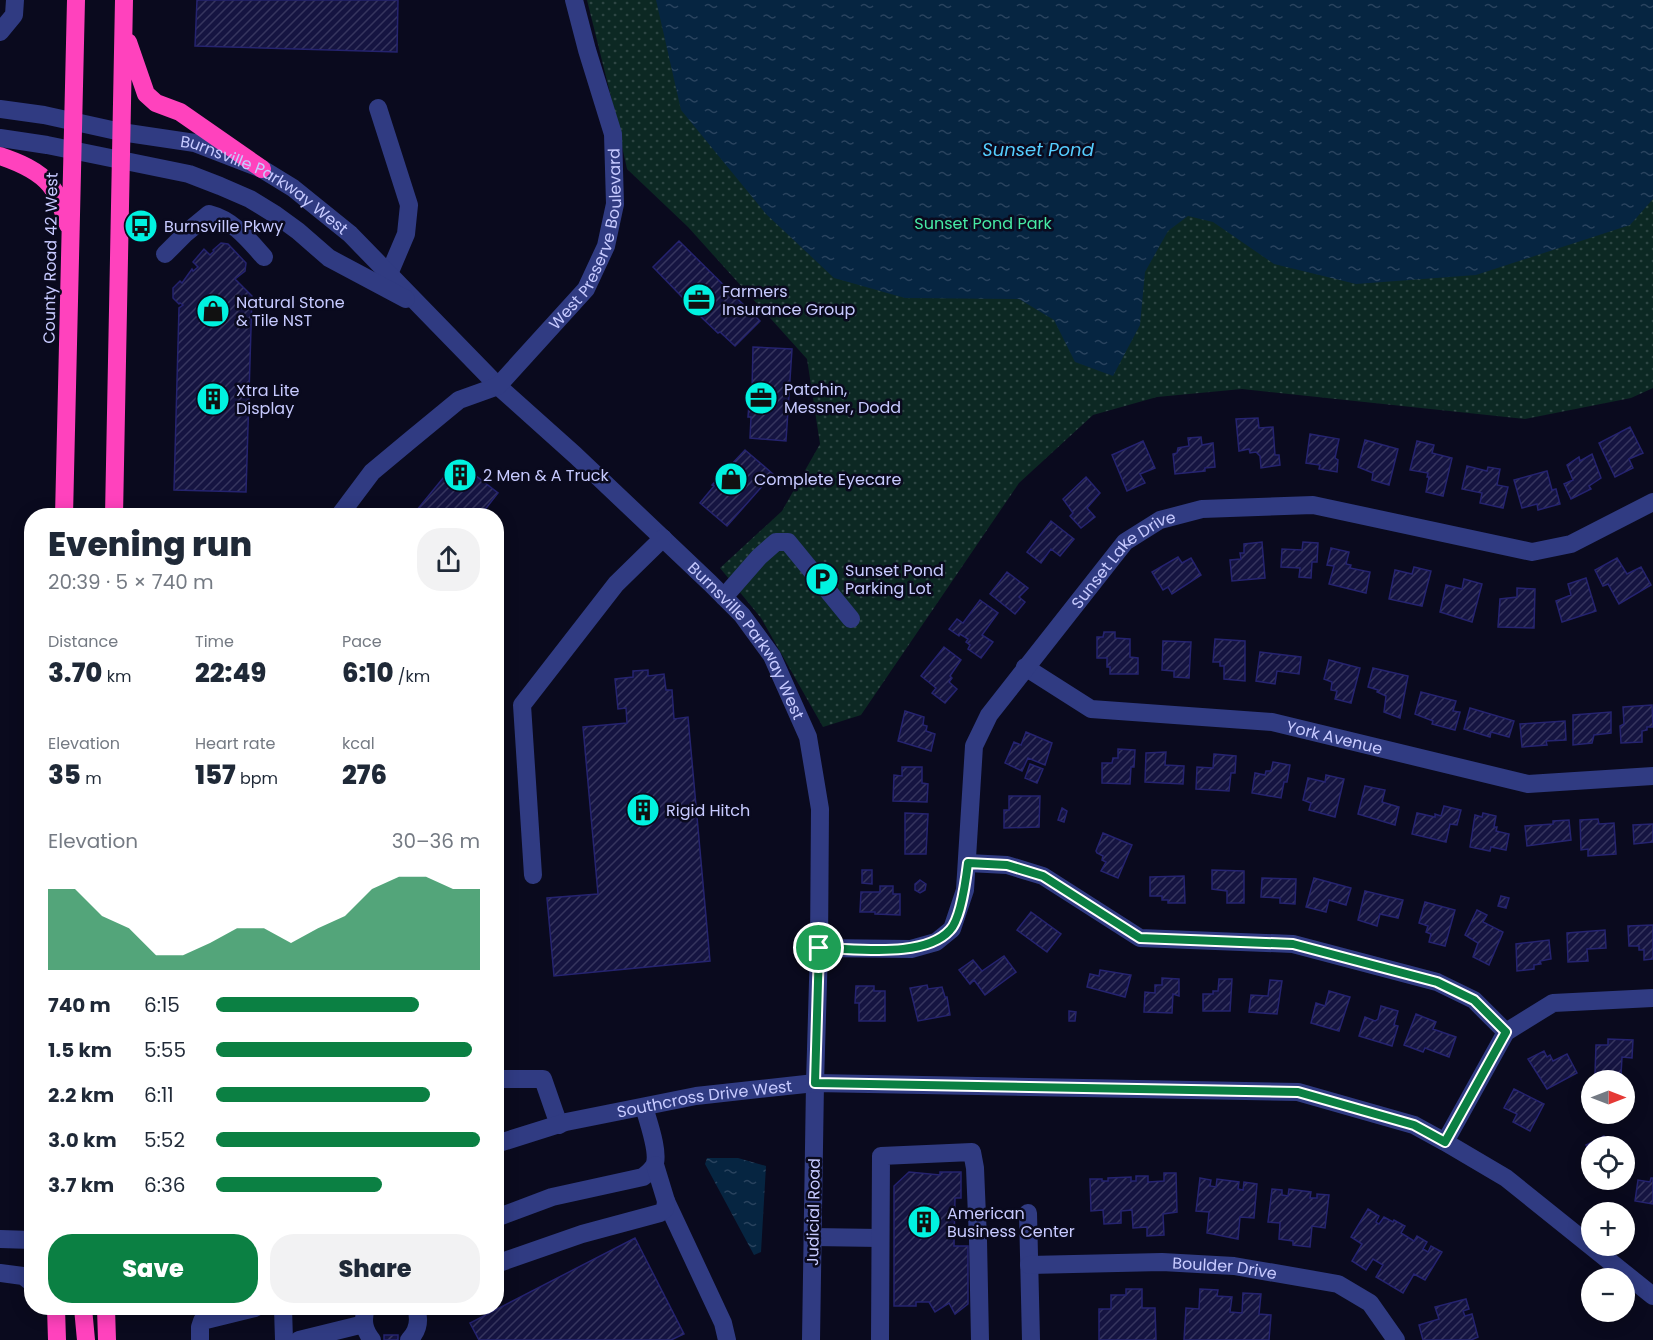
<!DOCTYPE html>
<html lang="en">
<head>
<meta charset="utf-8">
<style>
	:root { --surface:#fff; --page:#f2f2f3; --text:#1f2937; --muted:#747a83; --accent:#0b8043 }
	body { margin:0; font-family:Poppins,sans-serif; background:var(--page); color:var(--text); height:100vh; display:flex; flex-direction:column; font-size:22px; white-space:nowrap }
	* { box-sizing:border-box; margin:0 }
	p { font-size:20px; color:var(--muted) }
	.icon { flex:none; width:33px; height:33px; fill:none; stroke:currentColor; stroke-width:2; stroke-linecap:round; stroke-linejoin:round }
	.map { position:relative; flex:1; overflow:hidden }
	.details { position:absolute; left:24px; top:508px; width:480px; height:807px; display:flex; flex-direction:column; background:var(--surface); border-radius:24px; box-shadow:0 3px 15px #0003 }
	.details>* { flex:none }
	.needle { width:39px; rotate:90deg }
	.buttons { position:absolute; left:1581px; top:1070px; display:grid; gap:12px }
	.buttons a { display:grid; place-items:center; width:54px; height:54px; border-radius:50%; background:var(--surface); box-shadow:0 3px 15px #0003; font-size:30px }
	.pin { position:absolute; display:grid; place-items:center; width:51px; height:51px; color:#fff; margin:-26px; border:3px solid #fff; border-radius:50%; box-shadow:0 2px 6px #0007 }
	.round { display:grid; place-items:center; flex:none; width:63px; height:63px; border-radius:24px; background:var(--page) }
	.headline { display:flex; align-items:center; justify-content:space-between; height:102px; padding:0 24px }
	h1 { font-size:33px; font-weight:800; line-height:45px }
	.stats { display:grid; grid-template-columns:repeat(3,1fr); gap:9px; height:102px; padding:6px 24px }
	.stats div { display:grid; align-content:center }
	.stats b { font-size:26px; font-weight:800 }
	.stats small { font-size:16px; font-weight:400 }
	.stats p { font-size:16px }
	.chart { height:168px; padding:12px 24px }
	.chart p { display:flex; justify-content:space-between }
	.chart svg { width:100%; height:108px; margin-top:6px; fill:var(--accent); opacity:.7 }
	.cta { display:flex; gap:12px; margin-top:auto; padding:12px 24px }
	.cta a { flex:1; height:69px; border-radius:24px; background:var(--accent); color:#fff; font-size:24px; font-weight:800; line-height:69px; text-align:center }
	.cta a+a { background:var(--page); color:var(--text) }
	ul { padding:0 24px; list-style:none; font-size:20px }
	li { display:grid; grid-template-columns:96px 72px 1fr; align-items:center; height:45px }
	li i { height:15px; border-radius:8px; background:var(--accent) }
	.map>svg:first-child { display:block }
	.grass { fill:url(#grass-dots) }
	.water { fill:url(#water-ripples) }
	.building { fill:url(#building-hatch); stroke:#25236f; stroke-width:1.5 }
	.lines { fill:none; stroke-linecap:round; stroke-linejoin:round }
	.minor { stroke:#303b82; stroke-width:18 }
	.highway { stroke:#ff42bd; stroke-width:18 }
	.route-casing { stroke:#fff; stroke-width:12 }
	.route { stroke:#0b8043; stroke-width:8 }
	.labels { text-anchor:middle; stroke-width:5; stroke-linejoin:round; paint-order:stroke }
	.street-label { font-size:16px; fill:#c7caff; stroke:#0a0a1e }
	.park-label { font-size:16px; fill:#47eaa5; stroke:#0a0a1e }
	.poi-label { font-size:16px; fill:#c7caff; stroke:#0a0a1e; text-anchor:start }
	.water-label { font-size:18px; font-style:italic; fill:#55ceff; stroke:#0a0a1e }
</style>
</head>
<body>
<div class="map">
<svg width="1653" height="1340" viewBox="0 0 1653 1340">
	<defs>
		<pattern id="grass-dots" width="8" height="8" patternUnits="userSpaceOnUse" patternTransform="scale(1.5)"><rect width="8" height="8" fill="#0c2823"/><path d="M2 2h.1M6 6h.1" fill="none" stroke="#2e4644" stroke-width="1.8" stroke-linecap="round"/></pattern>
		<pattern id="water-ripples" width="26" height="14" patternUnits="userSpaceOnUse" patternTransform="scale(1.5)"><rect width="26" height="14" fill="#062541"/><path d="M2 4q2-2 4 0t4 0M15 11q2-2 4 0t4 0" fill="none" stroke="#29435e"/></pattern>
		<pattern id="building-hatch" width="6" height="6" patternUnits="userSpaceOnUse" patternTransform="scale(1.5)"><rect width="6" height="6" fill="#151441"/><path d="M-1 1l2-2M0 6l6-6M5 7l2-2" fill="none" stroke="#36355e"/></pattern>
	</defs>
	<rect width="100%" height="100%" fill="#0a0a1e"/>
	<path class="grass" d="M587,0h1066v388l-22,10 -106,21 -283,-30 -85,8 -64,18 -74,68 -158,232 -38,12 -62,-109 -41,-50 62,-57 38,-67 -13,-85 -119,-132 -61,-58 -16,-72z"/>
	<path class="water" d="M656,0h997v199l-23,26 -154,50 -120,9 -82,-20 -61,-42 -25,-6 -20,15 -23,41 -5,53 -27,51 -38,-14 -21,-42 -35,-21 -114,-1 -71,-20 -68,-64 -85,-104z
		M707,1158h31l28,8 -5,86 -7,3 -49,-91z"/>
	<path class="building" d="M197,0h201l-1,52 -202,-6z
		M679,241l81,80 -25,25 -15,-14 -2,1 -19,-18 2,-2 -14,-14 -2,1 -32,-33z
		M221,243l7,1 18,19 -1,8 -10,8 17,17 -6,196 -72,-2 5,-182 4,-3 -3,-2 -1,1 -6,-6v-10l7,-7 2,2 10,-14 1,2 5,-4 -5,-5 11,-13 6,6 4,-4 -1,-1z
		M753,347l39,2 -6,92 -36,-3 1,-21h-3l2,-26h2z
		M1258,418l1,10 14,-1 2,28h4l1,10 -19,3 -1,-12 -4,-4 -6,1 -1,-4 -10,2 -3,-32z
		M1630,427l13,26 -14,6 4,9 -18,9 -16,-34z
		M1310,434l29,5 -4,19 3,2 -1,12 -18,-3 1,-4 -14,-2z
		M1201,437l1,8 11,-2 2,24 -10,1v3l-30,3 -2,-20 4,-1 1,-5 11,-2 -1,-8z
		M1365,440l33,9 -9,36 -17,-5 1,-7 -15,-6z
		M1143,441l12,27 -15,6 5,9 -18,8 -15,-36z
		M1417,441l17,4 -2,8 20,5 -9,38 -17,-4 3,-15h-2l1,-4 -18,-3z
		M745,450l28,24 -46,52 -27,-23 14,-17 -2,-1z
		M1592,454l9,24 -12,8 2,3 -20,10 -7,-15 9,-4 -6,-15 12,-8 1,4z
		M457,461l41,32 -18,23h-68z
		M1467,466l20,5 1,-4 12,2 -3,16 11,2 -5,21 -23,-5 2,-10 -20,-4z
		M1547,471l5,19 4,-1 4,15 -22,6 -1,-6 -15,4 -8,-28z
		M1086,477l14,16 -13,15 8,9 -14,11 -11,-12 3,-3 -10,-14z
		M1051,521l23,18 -14,17 -9,-7 -10,14 -14,-11z
		M1262,542l3,36 -33,3 -2,-21 11,-1 -1,-6h4v-9z
		M1303,542l15,1 -1,19h-5l-1,16 -12,-1 1,-9 -19,-1 1,-18 20,1z
		M1331,548l18,4 -3,12 5,1 -1,3 20,4 -4,21 -37,-9 5,-18 -7,-1z
		M1178,557l4,6 9,-5 10,17 -29,19 -4,-7 -5,3 -11,-18z
		M1617,558l10,16 14,-7 10,18 -32,19 -11,-20 -5,2 -8,-16z
		M1414,567l17,4 -9,35 -33,-7 6,-29 17,4z
		M1007,572l21,16 -9,9 6,5 -10,12 -25,-20z
		M1586,578l10,33 -34,11 -6,-21 15,-6 -3,-11z
		M1464,579l18,5 -10,38 -32,-10 6,-27 16,4z
		M1517,588l18,1 -1,39 -36,-1 2,-28 17,-2z
		M980,600l18,13 -16,22 11,7 -12,16 -13,-9 2,-4 -4,-3 2,-3 -8,-5 -1,2 -10,-7 8,-10 6,4z
		M1104,632h11v6l15,1v18l8,1v16h-28v-7h-3v-9h-10v-21h6z
		M1215,639l30,2v40l-21,-2v-13h-4v-4h-7z
		M1163,641l28,1 -2,36 -15,-1v-6l-12,-1z
		M944,647l17,13 -11,16 2,2 -3,4 8,7 -12,14 -13,-10 4,-5 -15,-12z
		M1260,652l41,5 -2,17 -22,-3 -2,13 -19,-3z
		M1329,660l31,8 -9,35 -16,-4 2,-8 -6,-1 1,-8 -8,-3z
		M1373,668l35,8 -8,42 -16,-6 2,-16 -9,-4 1,-2 -10,-3z
		M648,670v6l16,-2 2,16h6l2,29 14,-2 22,244 -156,15 -7,-78 51,-4 -15,-167 44,-4 -1,-15 -8,1 -3,-30 18,-2v-6z
		M1421,692l35,9 -3,10 7,1 -5,18 -23,-6 1,-3 -18,-7z
		M1652,705l1,22h-6v3l-5,1v11l-21,1 -1,-17 4,-2 -1,-17z
		M1470,708l44,13 -5,16 -18,-5 -1,5 -26,-8z
		M905,711l19,6 -1,8 4,1 -1,5 9,3 -4,17 -33,-10z
		M1611,712v21l-17,2 -2,8 -19,2v-30z
		M1565,721l1,19 -20,1 1,4 -25,2 -2,-23z
		M1026,732l26,11 -7,22 -17,-7 -6,13 -17,-8 9,-21 7,3z
		M1118,749l17,1 -1,17h-3l-1,17 -28,-1v-20h10l1,-5h5z
		M1166,752l-1,13 19,1 -1,18 -38,-2 1,-29z
		M1214,754l22,2 -1,17h-4l-2,18 -33,-2 1,-22 16,1z
		M1273,762l17,3 -3,17h-3l-3,16 -29,-5 3,-20 10,2 1,-4h5z
		M1030,764l13,5 -6,14 -12,-5z
		M902,767h20v16l6,1 -1,18 -34,-1 1,-26 8,1z
		M1326,775l18,4 -9,38 -26,-7 2,-7 -8,-3 5,-22 17,4z
		M1365,786l20,4 -3,12 17,5 -4,18 -37,-11z
		M1009,796h31l-1,31 -35,1v-18h5z
		M1444,806l17,4 -4,15 -7,-1 -4,18 -34,-8 5,-21 18,4v-3l6,2z
		M1062,808l5,3 -3,11 -6,-2z
		M905,813l23,1 -2,40h-21z
		M1483,813l13,3 -2,11h3l-1,4 13,3 -3,16 -15,-3 -1,4 -20,-4 5,-32 7,2z
		M1598,819l1,5 15,-1 2,31 -28,2v-7l-7,1 -1,-30z
		M1569,820l2,20 -44,6 -2,-20 28,-2v-3z
		M1653,824v18l-19,2 -1,-19z
		M1103,833l29,12 -14,33 -17,-7 5,-9 -4,-2 1,-4 -6,-3 -1,-2z
		M862,870h10v14l-10,-1z
		M1212,870l32,1v32h-17v-12l-15,-2z
		M1184,876l1,27h-17v-3h-6v-4h-12v-19z
		M1262,878l34,1 -1,25 -15,-1v-5l-19,-1z
		M1314,878l37,10 -5,17 -17,-5 -3,12 -20,-5z
		M920,880l6,4 -1,6 -5,3 -5,-3v-6z
		M880,886h13v8h7v21l-25,-1v-2h-15l1,-20h19z
		M1365,891l38,9 -5,18 -18,-4 -3,12 -19,-6z
		M1501,896l8,2 -3,10 -8,-2z
		M1425,902l30,8 -10,36 -16,-4 2,-8 -5,-2 2,-6 -9,-3z
		M1477,910l10,5 -4,7 20,10 -14,33 -16,-8 5,-14 -13,-8z
		M1031,912l30,22 -14,18 -30,-22z
		M1653,925v34l-9,1v-10h-5v-4h-10l-1,-20z
		M1605,930l1,18 -19,1 1,12 -20,1 -1,-29z
		M1549,940l2,19 -11,2 1,3 -7,1v4l-17,2 -1,-27z
		M1004,956l12,16 -31,23 -11,-15 -4,4 -11,-14 14,-10 9,11z
		M1100,970l31,5 -6,22 -38,-10 3,-13 9,2z
		M1162,978l17,1v17l-6,-2 -1,19 -28,-1 1,-20 10,1v-8h7z
		M1219,979h13l-2,32h-27v-17h10v-3h5z
		M1270,980l12,1 -5,33 -28,-2 2,-17 17,1z
		M927,985l1,4 14,-2 3,10h2l3,18 -32,6 -8,-33z
		M856,986h18v5h11v30h-26v-18h-4z
		M1329,991l21,6 -11,34 -28,-8 5,-20 9,3z
		M1381,1006l17,5 -4,14 4,1 -6,20 -33,-10 6,-19 10,4 3,-2z
		M1069,1011l7,1 -1,9h-6z
		M1416,1014l20,8 -3,7 23,8 -7,20 -24,-9 -2,4 -19,-7z
		M1608,1039l25,1 -1,18 -10,-1 -1,18 -26,-1 1,-29h12z
		M1544,1051l3,6 3,-2 3,6 14,-7 10,19 -30,16 -19,-30z
		M1514,1089l30,15 -14,27 -17,-9 4,-8 -13,-6z
		M1604,1136l4,7 4,-2 3,5h-23v9l-6,-10z
		M1624,1142l8,15 -8,4v-15h-9z
		M909,1172l31,3v-3h21v26h-6l-1,48h14v58l-13,10 -6,-11 -14,9 -6,-10h-13v4h-22v-120z
		M1164,1173h12l1,39 -14,2 1,21 -17,1v-9l-14,1 -1,-18 -11,1v12l-17,1 -1,-14 -12,1 -1,-32h12v2h6v-3l23,-1v4h5v-5h12v6l16,-1z
		M1200,1178l11,2 -1,6 6,1 1,-8 22,3 -1,7 5,1 1,-8 13,2 -3,34 -14,-1 -2,22 -31,-6 2,-21 -13,-1z
		M1651,1178h2v26l-18,-3 3,-21 12,2z
		M1272,1189l10,1v5l6,1 1,-7 22,3 -1,6h7v-4l12,1 -4,33 -13,-2 -2,21 -17,-2v-4l-14,-2 1,-16 -12,-1z
		M1368,1209l11,7 -3,6 3,2 5,-7 9,5 1,-2 11,6 -4,7 13,8 3,-5 10,6 -4,7 5,3 3,-6 11,6 -17,28 -11,-6 -11,19 -27,-16 7,-12 -10,-6 -7,11 -14,-9 10,-17 -11,-7z
		M635,1238l49,96 -13,6h-192l-9,-17z
		M1126,1289h16v19h13l1,32h-57v-31h12v-14h15z
		M1200,1289l18,1 -1,6 15,1 -2,15 12,1 1,-20 18,1 -2,20 12,1 -2,25h-85l2,-32 13,1z
		M1466,1299l3,10 -6,2 2,5 7,-2 6,23 -7,3h-48l-4,-15 20,-6 -4,-12z
		M384,1335h14v5h-14z"/>
	<g class="lines">
		<g class="minor">
			<path d="M0,32l14,-17 1,-15"/>
			<path d="M378,108l31,97 -3,29 -17,40"/>
			<path id="s1" d="M0,109l44,6 77,17 74,11 67,26 31,19 57,46 148,152 77,69 135,128 32,32 30,41 36,81 12,72 -1,139 -4,135 -4,257"/>
			<path d="M0,138l47,7 142,29 31,12 30,13 26,16 22,16 31,27 77,41"/>
			<path d="M165,254l21,-21 23,-19c24,6 39,25 55,43"/>
			<path id="s2" d="M339,516l33,-44 36,-30 51,-42 39,-14 88,-97 20,-43 9,-42 -2,-70 -26,-84 -13,-50"/>
			<path d="M724,597l35,-40 17,-15h12l63,77"/>
			<path id="s3" d="M1025,667l66,42 181,13 256,62 125,-8"/>
			<path d="M968,863l39,2 36,11 97,62 153,6 144,38 37,18 32,32"/>
			<path d="M533,875l-11,-170 94,-121 47,-46"/>
			<path id="s4" d="M819,948l92,1 25,-7 16,-13 13,-39 9,-144 15,-31 136,-173 35,-22 42,-11 111,-4 219,47 39,-8 82,-42"/>
			<path d="M496,1079h47l16,46"/>
			<path d="M1445,1142l61,-110 47,-29 100,-5"/>
			<path id="s5" d="M496,1144l70,-22 130,-26 119,-13 483,9 116,33 31,17 61,36 147,118"/>
			<path d="M666,1201l57,122 4,17"/>
			<path d="M1028,1213l3,127"/>
			<path d="M496,1218l56,-21 91,-20c4,-3 8,-6 11,-11 6,-12 -6,-45 -10,-59"/>
			<path d="M813,1237l67,1"/>
			<path d="M0,1239l32,1"/>
			<path d="M496,1264l86,-30 78,-21 5,-4 1,-8 -11,-36"/>
			<path id="s6" d="M1029,1265l133,-3 72,4 104,18 32,19 26,37"/>
			<path d="M0,1273l23,3 9,7"/>
			<path d="M283,1308l1,32"/>
			<path d="M366,1308c-4,13 -2,22 6,32"/>
			<path d="M200,1340v-13l2,-6 53,-13"/>
			<path d="M299,1340l65,-16"/>
			<path d="M409,1340c9,-9 11,-20 7,-32"/>
			<path d="M880,1340l1,-184 91,-4 3,16 3,72 2,100"/>
		</g>
		<path class="highway" d="M128,42l18,52 10,9 24,9 82,57
			M0,156c18,6 38,14 50,29 9,10 13,28 18,40
			M64,516l12,-516
			M114,516l10,-516
			M56,1308l1,32
			M83,1308l3,32
			M106,1308l1,32"/>
	</g>
	<g class="lines">
		<g class="route-casing">
			<path id="route" d="M968,863l39,2 36,11 97,62 153,6 144,38 37,18 32,32 -61,110 -31,-17 -116,-33 -483,-9 4,-135c37,0 105,11 131,-18 11,-11 16,-51 18,-67z"/>
		</g>
		<use href="#route" class="route"/>
	</g>
	<defs>
		<g id="bus-disc" transform="scale(1.725)"><circle r="9.5" fill="#00f2e0" stroke="#0a0a1e"/><path d="M-5-6H5V4H4V6H2V4H-2V6H-4V4H-5ZM-3.5-4V0h7V-4ZM-3.5 1.2v1.5H-2V1.2ZM2 1.2v1.5H3.5V1.2Z" fill="#111"/></g>
		<g id="office-disc" transform="scale(1.725)"><circle r="9.5" fill="#00f2e0" stroke="#0a0a1e"/><path d="M-6-3h4V-5.5h4V-3h4V5H-6ZM-1-4.5V-3h2v-1.5ZM-6 0V1H6V0Z" fill="#111"/></g>
		<g id="shop-disc" transform="scale(1.725)"><circle r="9.5" fill="#00f2e0" stroke="#0a0a1e"/><path d="M-5-2.5h2.3a2.7 3.5 0 0 1 5.4 0H5L5.5 6h-11ZM-1.5-2.5h3a1.5 2.3 0 0 0-3 0Z" fill="#111"/></g>
		<g id="building-disc" transform="scale(1.725)"><circle r="9.5" fill="#00f2e0" stroke="#0a0a1e"/><path d="M-4-6H4V6H1V3H-1V6H-4ZM-2.5-4.3h1.7v1.8h-1.7ZM.8-4.3h1.7v1.8H.8ZM-2.5-1h1.7V.8h-1.7ZM.8-1h1.7V.8H.8Z" fill="#111"/></g>
		<g id="parking-disc" transform="scale(1.725)"><circle r="9.5" fill="#00f2e0" stroke="#0a0a1e"/><path d="M-3.5-5.5H1a3.5 3.5 0 0 1 0 7H-1V5.5H-3.5ZM-1-3.4V-.6H.8a1.4 1.4 0 0 0 0-2.8Z" fill="#111"/></g>
	</defs>
	<g fill-rule="evenodd">
		<use href="#bus-disc" x="141" y="226"/>
		<use href="#office-disc" x="699" y="300"/>
		<use href="#shop-disc" x="213" y="311"/>
		<use href="#office-disc" x="761" y="398"/>
		<use href="#building-disc" x="213" y="399"/>
		<use href="#building-disc" x="460" y="475"/>
		<use href="#shop-disc" x="731" y="479"/>
		<use href="#parking-disc" x="822" y="579"/>
		<use href="#building-disc" x="643" y="810"/>
		<use href="#building-disc" x="924" y="1222"/>
	</g>
	<g class="labels">
		<g class="street-label">
			<text dy="6" stroke="none"><textPath href="#s1" startOffset="279">Burnsville Parkway West</textPath></text>
			<text dy="6" stroke="none"><textPath href="#s2" startOffset="388">West Preserve Boulevard</textPath></text>
			<text transform="translate(50 258) rotate(-89)" y="6">County Road 42 West</text>
			<text dy="6" stroke="none"><textPath href="#s4" startOffset="566">Sunset Lake Drive</textPath></text>
			<text dy="6" stroke="none"><textPath href="#s1" startOffset="950">Burnsville Parkway West</textPath></text>
			<text dy="6" stroke="none"><textPath href="#s3" startOffset="324">York Avenue</textPath></text>
			<text dy="6" stroke="none"><textPath href="#s5" startOffset="214">Southcross Drive West</textPath></text>
			<text transform="translate(813 1212) rotate(-89)" y="6">Judicial Road</text>
			<text dy="6" stroke="none"><textPath href="#s6" startOffset="196">Boulder Drive</textPath></text>
		</g>
		<g class="park-label">
			<text x="983" y="229">Sunset Pond Park</text>
		</g>
		<g class="poi-label">
			<text x="164" y="232">Burnsville Pkwy</text>
			<text x="722" y="297">Farmers<tspan x="722" dy="18">Insurance Group</tspan></text>
			<text x="236" y="308">Natural Stone<tspan x="236" dy="18">&amp; Tile NST</tspan></text>
			<text x="784" y="395">Patchin,<tspan x="784" dy="18">Messner, Dodd</tspan></text>
			<text x="236" y="396">Xtra Lite<tspan x="236" dy="18">Display</tspan></text>
			<text x="483" y="481">2 Men &amp; A Truck</text>
			<text x="754" y="485">Complete Eyecare</text>
			<text x="845" y="576">Sunset Pond<tspan x="845" dy="18">Parking Lot</tspan></text>
			<text x="666" y="816">Rigid Hitch</text>
			<text x="947" y="1219">American<tspan x="947" dy="18">Business Center</tspan></text>
		</g>
		<g class="water-label">
			<text x="1038" y="156">Sunset Pond</text>
		</g>
	</g>
</svg>
<div class="buttons">
<a><svg class="needle" viewBox="-14 -14 28 28"><path d="M0-13l5 13h-10z" fill="#e53935"/><path d="M0 13l5-13h-10z" fill="#747a83"/></svg></a>
<a><svg class="icon" aria-label="locate" viewBox="0 0 24 24"><circle cx="12" cy="12" r="6"/><path d="M12 2v4M12 18v4M2 12h4M18 12h4"/></svg></a>
<a>+</a>
<a>−</a>
</div>
<div class="pin" style="left:819px;top:948px;background:#1e9e55"><svg class="icon" aria-label="arrive" viewBox="0 0 24 24"><path d="M6 21V4h12l-3 4 3 4H6"/></svg></div>
<section class="details">
<div class="headline"><div><h1>Evening run</h1><p>20:39 · 5 × 740 m</p></div><a class="round"><svg class="icon" aria-label="share" viewBox="0 0 24 24"><path d="M12 15V3M7 8l5-5 5 5M5 13v7h14v-7"/></svg></a></div>
<div class="stats">
<div><p>Distance</p><b>3.70<small> km</small></b></div>
<div><p>Time</p><b>22:49</b></div>
<div><p>Pace</p><b>6:10<small> /km</small></b></div>
</div>
<div class="stats">
<div><p>Elevation</p><b>35<small> m</small></b></div>
<div><p>Heart rate</p><b>157<small> bpm</small></b></div>
<div><p>kcal</p><b>276</b></div>
</div>
<div class="chart"><p><span>Elevation</span>30–36 m</p>
<svg viewBox="0 0 160 44" preserveAspectRatio="none"><path d="M0 44V11L10 11L20 22L30 27L40 38L50 38L60 33L70 27L80 27L90 33L100 27L110 22L120 11L130 6L140 6L150 11L160 11V44z"/></svg>
</div>
<ul>
<li><b>740 m</b>6:15<i style="width:77%"></i></li>
<li><b>1.5 km</b>5:55<i style="width:97%"></i></li>
<li><b>2.2 km</b>6:11<i style="width:81%"></i></li>
<li><b>3.0 km</b>5:52<i style="width:100%"></i></li>
<li><b>3.7 km</b>6:36<i style="width:63%"></i></li>
</ul>
<div class="cta"><a>Save</a><a>Share</a></div>
</section>
</div>
</body>
</html>
